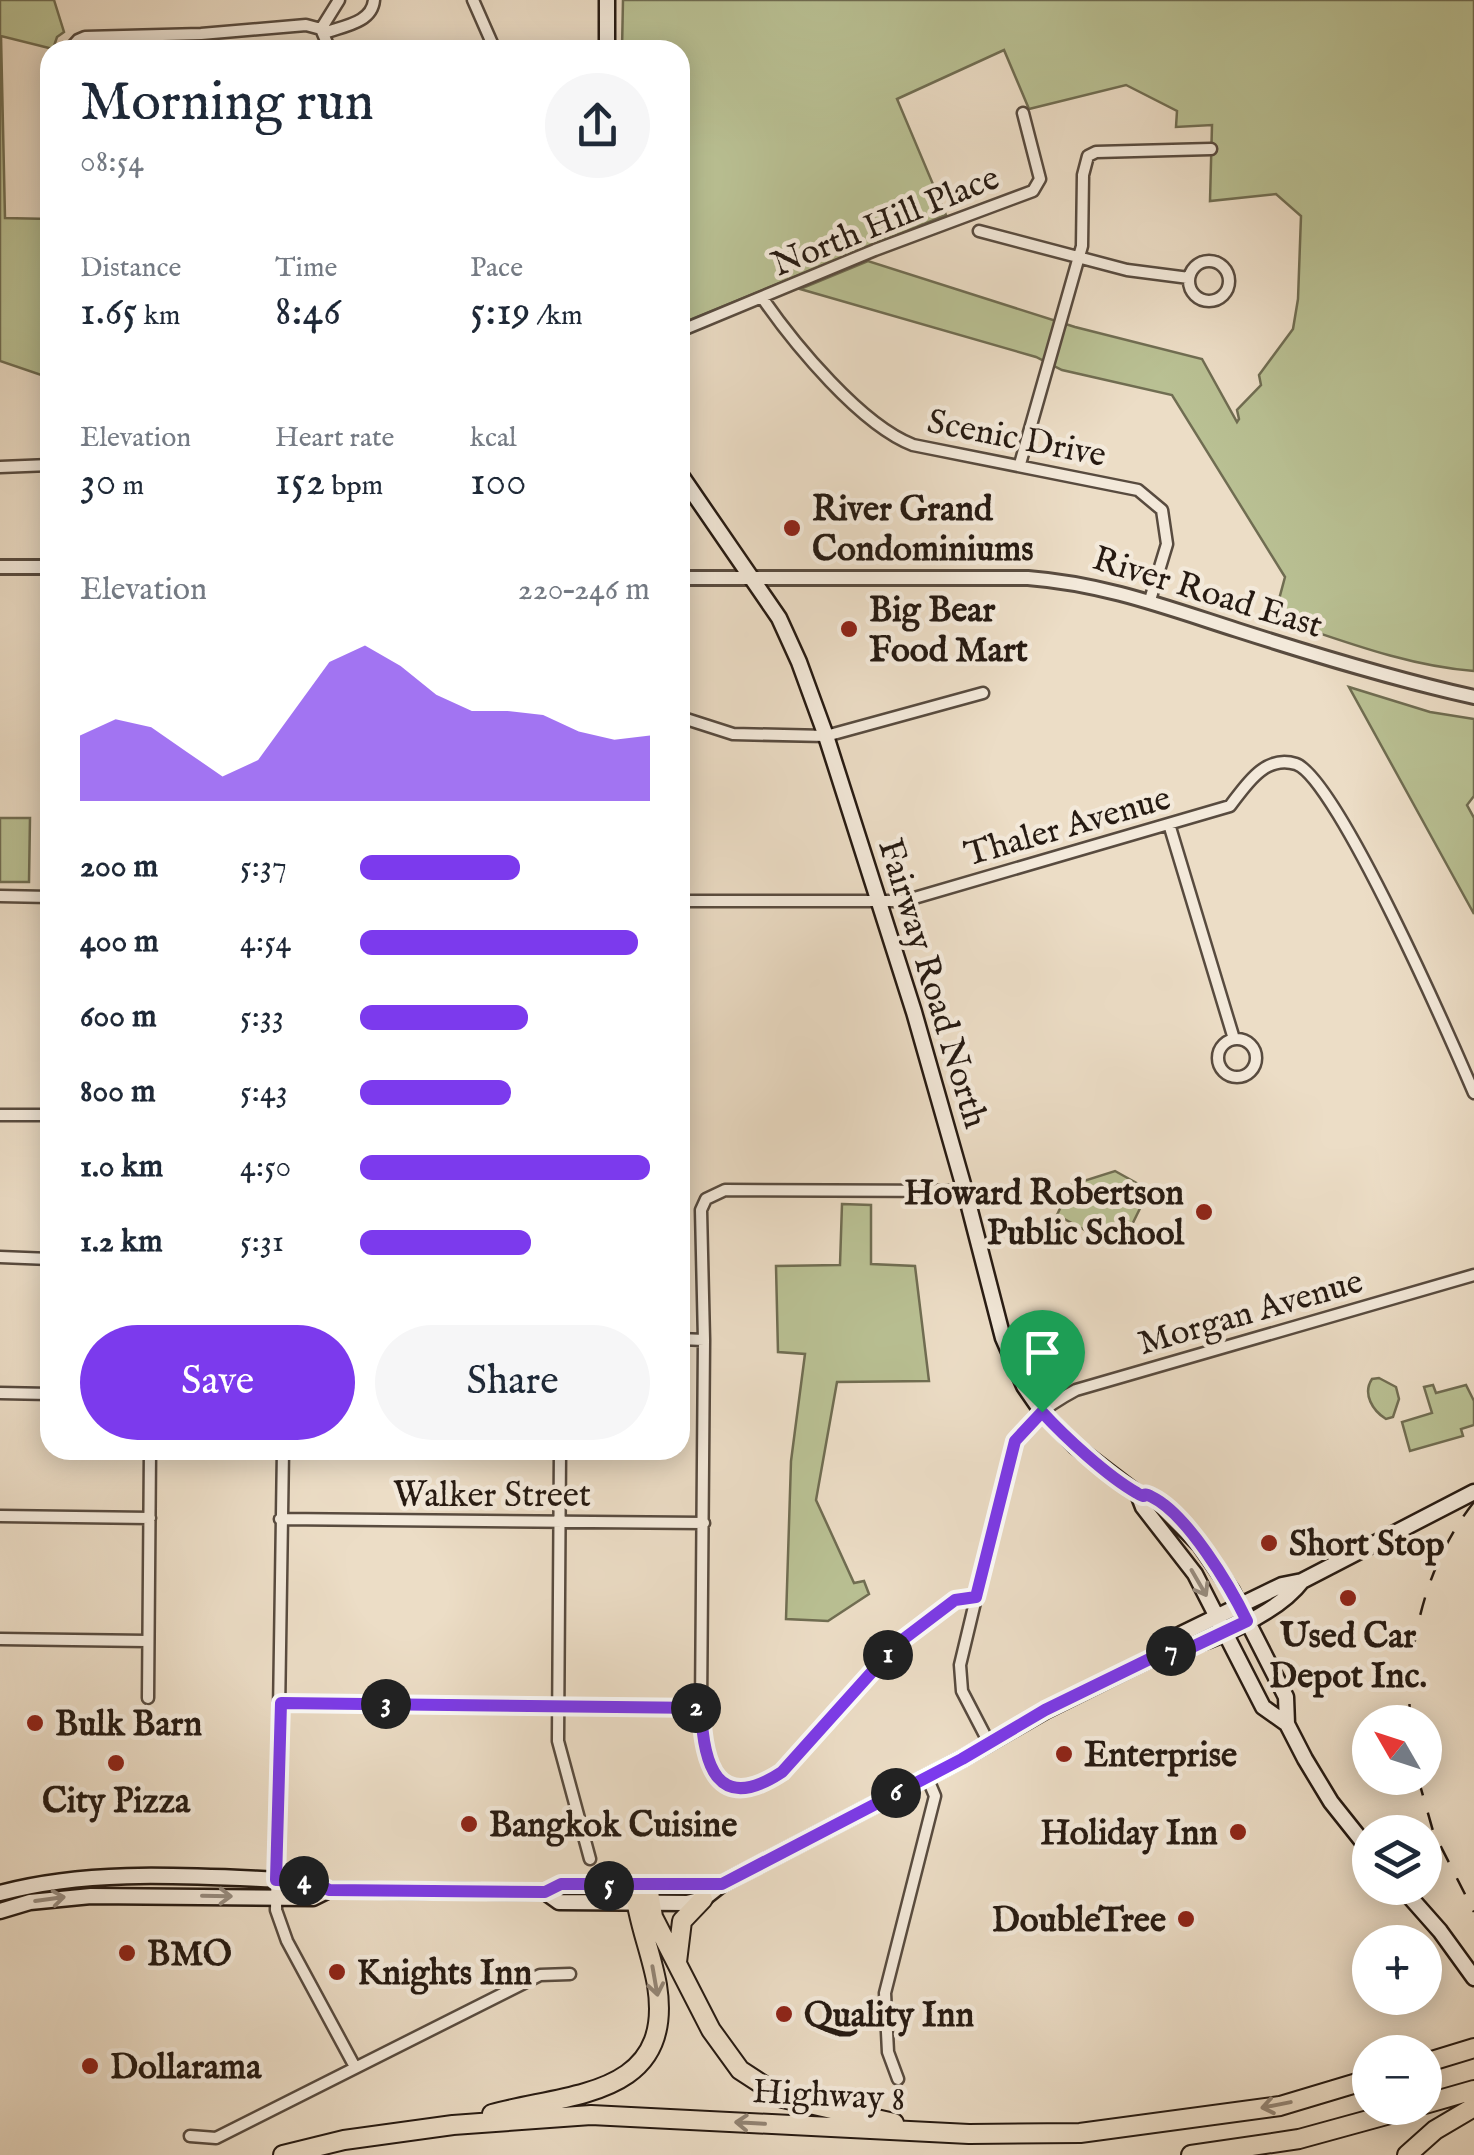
<!DOCTYPE html>
<html lang="en">
<head>
<meta charset="utf-8">
<style>
	:root { --surface:#fff; --page:#f6f6f7; --text:#1f2937; --muted:#747a83; --accent:#7c3aed }
	body { margin:0; font-family:"IM FELL English",serif; background:var(--page); color:var(--text); height:100vh; display:flex; flex-direction:column; font-size:38px; white-space:nowrap }
	* { box-sizing:border-box; margin:0 }
	p { font-size:32px; color:var(--muted) }
	.icon { flex:none; width:55px; height:55px; fill:none; stroke:currentColor; stroke-width:2; stroke-linecap:round; stroke-linejoin:round }
	.map { position:relative; flex:1; overflow:hidden }
	.details { position:absolute; left:40px; top:40px; width:650px; height:1420px; display:flex; flex-direction:column; background:var(--surface); border-radius:30px; box-shadow:0 5px 25px #0003 }
	.details>* { flex:none }
	.needle { width:65px; rotate:309deg }
	.controls { position:absolute; left:1352px; top:1705px; display:grid; gap:20px }
	.controls a { display:grid; place-items:center; width:90px; height:90px; border-radius:50%; background:var(--surface); box-shadow:0 5px 25px #0003; font-size:50px }
	.pin { position:absolute; display:grid; place-items:center; width:85px; height:85px; color:#fff; margin:-102px -42px; border-radius:50% 50% 50% 0; rotate:-45deg; box-shadow:0 0 10px #0007 }
	.pin .icon { rotate:45deg }
	.km { position:absolute; width:50px; height:50px; margin:-25px; border-radius:50%; background:#222; color:#fff; font-size:28px; line-height:50px; text-align:center }
	.round { display:grid; place-items:center; flex:none; width:105px; height:105px; border-radius:52px; background:var(--page) }
	.overview { display:flex; align-items:center; justify-content:space-between; height:170px; padding:0 40px }
	h1 { font-size:55px; font-weight:600; line-height:75px }
	.stats { display:grid; grid-template-columns:repeat(3,1fr); gap:15px; height:170px; padding:10px 40px }
	.stats div { display:grid; align-content:center }
	.stats b { font-size:42px; font-weight:600 }
	.stats small { font-size:28px; font-weight:400 }
	.stats p { font-size:28px }
	.chart { height:280px; padding:20px 40px }
	.chart p { display:flex; justify-content:space-between }
	.chart svg { width:100%; height:180px; margin-top:10px; fill:var(--accent); opacity:.7 }
	.cta { display:flex; gap:20px; margin-top:auto; padding:20px 40px }
	.cta a { flex:1; height:115px; border-radius:60px; background:var(--accent); color:#fff; font-size:40px; font-weight:600; line-height:115px; text-align:center }
	.cta a+a { background:var(--page); color:var(--text) }
	ul { padding:0 40px; list-style:none; font-size:32px }
	li { display:grid; grid-template-columns:160px 120px 1fr; align-items:center; height:75px }
	li i { height:25px; border-radius:12px; background:var(--accent) }
	.map>svg:first-child { display:block }
	.green { fill:#b9c093; stroke:#706d52; stroke-width:2.5 }
	.lines { fill:none; stroke-linecap:round; stroke-linejoin:round }
	.minor-casing { stroke:#584b3f; stroke-width:15 }
	.tertiary-casing { stroke:#584b3f; stroke-width:18 }
	.secondary-casing { stroke:#261a12; stroke-width:19 }
	.motorway-casing { stroke:#261a12; stroke-width:22 }
	.minor { stroke:#f3e9da; stroke-width:10 }
	.tertiary { stroke:#f3e9da; stroke-width:12 }
	.secondary { stroke:#f3e9da; stroke-width:14 }
	.motorway { stroke:#ecddc6; stroke-width:18 }
	.rail { stroke:#261a12; stroke-width:2.5; stroke-dasharray:18 18; stroke-linecap:butt }
	.oneway { stroke:#978c80 }
	.oneway2 { stroke:#938575 }
	.route-casing { stroke:#fff; stroke-width:20 }
	.route { stroke:#7c3aed; stroke-width:12 }
	.poi-dot { fill:#8f2418; stroke:#f3e9da; stroke-width:4 }
	.labels { text-anchor:middle; stroke-width:9; stroke-linejoin:round; paint-order:stroke }
	.street-label { font-size:35px; fill:#261a12; stroke:#f3e9da }
	.poi-label { font-size:35px; font-weight:bold; fill:#261a12; stroke:#f3e9da; text-anchor:start }
</style>
</head>
<body>
<div class="map">
<svg width="1474" height="2155" viewBox="0 0 1474 2155">
	<rect width="100%" height="100%" fill="#ecddc6"/>
	<filter id="stains"><feTurbulence type="fractalNoise" baseFrequency=".002" numOctaves="4"/><feColorMatrix values="0 0 0 0 .2 0 0 0 0 .09 0 0 0 0 .02 0 0 0 .5 -.17"/></filter>
	<radialGradient id="worn" r=".72"><stop offset=".6" stop-color="#630" stop-opacity="0"/><stop offset="1" stop-color="#630" stop-opacity=".3"/></radialGradient>
	<path class="green" d="M0,0h54l10,32 -7,5 -4,12 -52,-13 4,182 45,1v159l-50,-17z
		M623,0h851v671c-68,-5 -136,-32 -200,-53l11,-41 -113,-182 -110,-25 -26,-13 -236,-68 68,-28 207,66 127,32 35,63 2,-3 -2,-9 24,-25 -2,-10 34,-46 5,-30 3,-83 -25,-22 -66,7 2,-76 -36,2 1,-16 -51,-26 -97,24 -25,-59 -107,49 49,116 -266,109v-274h-58z
		M1349,687l81,25 44,7v77l-7,9 7,13v96z
		M0,818h30l-1,64h-29z
		M1115,1171l34,19 -23,47 -21,4 -48,-26 14,-30z
		M842,1204l29,1v59l44,2 14,115 -92,1 -21,118 38,83 10,-2 5,13 -41,27 -42,-2 5,-158 14,-107 -27,-2 -2,-86 64,-1z
		M1379,1378l17,9 3,12 -6,18 -7,2c-13,-8 -24,-25 -14,-40z
		M1433,1385l3,8 30,-8 8,16v24l-13,4 2,7 -53,15 -8,-29 30,-9 -8,-26z"/>
	<g class="lines">
		<g class="minor-casing">
			<path id="minor" d="M473,0l22,50
				M321,29l18,-29
				M324,33c19,-7 48,-10 50,-33
				M69,50l9,-10 7,-3 116,-3 105,-9 15,4 9,21
				M979,231l148,39 62,8
				M1189 281a20 20 0 1 1 40 0a20 20 0 1 1-40 0Z
				M763,299c32,46 98,126 150,146l225,45 24,20 5,34 -17,56
				M680,331l195,-81 158,-59 7,-12 -17,-66
				M1020,464l62,-218 1,-71 5,-19 8,-4 115,-3
				M0,467l50,-2
				M680,717l53,17 93,2 157,-43
				M1169,824l65,215
				M0,896l50,1
				M680,901h224l326,-95c16,-21 35,-52 66,-42 41,14 156,278 178,329
				M1218 1058a19 19 0 1 1 38 0a19 19 0 1 1-38 0Z
				M0,1115h50
				M965,1191l-240,-1 -19,9 -5,11 3,130 -3,368c2,58 16,106 81,64l115,-128 58,-44 22,-3
				M0,1257l50,2
				M680,1339l24,1
				M0,1393l50,1
				M283,1450l-7,460 11,31 68,126
				M560,1450l-2,291 32,118
				M0,1516l150,2
				M280,1519l424,4
				M0,1639l147,2
				M148,1698l2,-248
				M281,1703l420,5
				M989,1743l-27,-52 -2,-26 50,-209c11,-32 36,-50 66,-66l398,-115
				M898,2079l-10,-27 -3,-59 50,-197 -8,-19
				M190,2136l26,2 324,-163 30,-1"/>
		</g>
		<g class="tertiary-casing">
			<path id="tertiary" d="M0,567h50
				M680,578h348c76,6 137,29 209,52 78,25 156,49 237,67"/>
		</g>
		<g class="secondary-casing">
			<path id="secondary" d="M607,50v-50
				M680,474l99,144 20,44 27,74 88,276 51,179 38,147 21,48 18,26 33,34 63,48 14,3 48,48 32,46 54,106 1,27 18,35 26,43 39,49
				M1138,1494l5,13 52,67 68,133 24,17
				M1166,1651c39,-4 112,-38 136,-70
				M1402,1888l38,43 34,47
				M545,1892l14,10 128,1 16,-4 19,-15 240,-125 83,-48 121,-60 15,-17 101,-49 20,-4 172,-89
				M0,1893c100,-27 211,-15 313,-12l16,9
				M0,1911l30,-9 61,-6 222,2 16,-8 216,2 16,-7 161,-1"/>
		</g>
		<g class="motorway-casing">
			<path id="motorway" d="M648,1886l5,31 58,113 29,40 43,28 111,25
				M677,1962l5,-41 21,-22
				M1425,2063l49,-15
				M1425,2104l49,-14
				M492,2114c76,-21 183,-16 165,-129 -6,-34 -20,-65 -23,-99
				M283,2155l61,-15 109,-15 138,-10 378,19 111,-1 200,-27 90,-27
				M1191,2155l108,-16 113,-31
				M1407,2155l28,-25 39,-23"/>
		</g>
		<use href="#minor" class="minor"/>
		<use href="#tertiary" class="tertiary"/>
		<use href="#secondary" class="secondary"/>
		<use href="#motorway" class="motorway"/>
		<path class="rail" d="M1410,1722c-4,-75 16,-160 64,-220
			M1418,1778l15,53 41,81"/>
	</g>
	<defs><path id="oneway-shaft" d="M-6 0H5M1.5-3L5.5 0L1.5 3" fill="none" stroke-width="1.6" stroke-linecap="round" stroke-linejoin="round" transform="scale(2.5)"/></defs>
	<g class="oneway">
		<use href="#oneway-shaft" transform="translate(1199 1583) rotate(60)"/>
		<use href="#oneway-shaft" transform="translate(217 1896) rotate(1)"/>
		<use href="#oneway-shaft" transform="translate(50 1899) rotate(-8)"/>
	</g>
	<g class="oneway2">
		<use href="#oneway-shaft" transform="translate(655 1981) rotate(80)"/>
		<use href="#oneway-shaft" transform="translate(1276 2105) rotate(169)"/>
		<use href="#oneway-shaft" transform="translate(750 2123) rotate(-177)"/>
	</g>
	<g class="lines">
		<g class="route-casing">
			<path id="route" d="M1042,1412c23,25 65,64 95,81 13,8 1,-3 15,4 35,17 78,89 95,124l-59,28 -22,2 -121,59 -83,49 -240,125h-161l-16,8 -216,-2 -16,-9 -37,-1 5,-177 420,5c2,57 16,107 81,64l115,-128 58,-44 21,-3 39,-156z"/>
		</g>
		<use href="#route" class="route"/>
	</g>
	<g class="poi-dot">
		<circle cx="792" cy="528" r="10"/>
		<circle cx="849" cy="629" r="10"/>
		<circle cx="1204" cy="1212" r="10"/>
		<circle cx="1269" cy="1543" r="10"/>
		<circle cx="1348" cy="1598" r="10"/>
		<circle cx="35" cy="1723" r="10"/>
		<circle cx="1064" cy="1754" r="10"/>
		<circle cx="116" cy="1763" r="10"/>
		<circle cx="469" cy="1824" r="10"/>
		<circle cx="1238" cy="1832" r="10"/>
		<circle cx="1186" cy="1919" r="10"/>
		<circle cx="127" cy="1953" r="10"/>
		<circle cx="337" cy="1972" r="10"/>
		<circle cx="784" cy="2014" r="10"/>
		<circle cx="90" cy="2066" r="10"/>
	</g>
	<g class="labels">
		<g class="street-label">
			<text transform="translate(885 220) rotate(-22)" y="12">North Hill Place</text>
			<text transform="translate(1017 437) rotate(11)" y="12">Scenic Drive</text>
			<text transform="translate(1208 591) rotate(17)" y="12">River Road East</text>
			<text transform="translate(1067 825) rotate(-16)" y="12">Thaler Avenue</text>
			<text transform="translate(934 983) rotate(73)" y="12">Fairway Road North</text>
			<text transform="translate(1250 1311) rotate(-16)" y="12">Morgan Avenue</text>
			<text x="492" y="1506">Walker Street</text>
			<text transform="translate(829 2094) rotate(3)" y="12">Highway 8</text>
		</g>
		<g class="poi-label">
			<text x="812" y="520">River Grand<tspan x="812" dy="40">Condominiums</tspan></text>
			<text x="869" y="621">Big Bear<tspan x="869" dy="40">Food Mart</tspan></text>
			<text x="1184" y="1204" text-anchor="end">Howard Robertson<tspan x="1184" dy="40">Public School</tspan></text>
			<text x="1289" y="1555">Short Stop</text>
			<text x="1348" y="1647" text-anchor="middle">Used Car<tspan x="1348" dy="40">Depot Inc.</tspan></text>
			<text x="55" y="1735">Bulk Barn</text>
			<text x="1084" y="1766">Enterprise</text>
			<text x="116" y="1812" text-anchor="middle">City Pizza</text>
			<text x="489" y="1836">Bangkok Cuisine</text>
			<text x="1218" y="1844" text-anchor="end">Holiday Inn</text>
			<text x="1166" y="1931" text-anchor="end">DoubleTree</text>
			<text x="147" y="1965">BMO</text>
			<text x="357" y="1984">Knights Inn</text>
			<text x="804" y="2026">Quality Inn</text>
			<text x="110" y="2078">Dollarama</text>
		</g>
	</g>
	<rect width="100%" height="100%" filter="url(#stains)"/>
	<rect width="100%" height="100%" fill="url(#worn)"/>
</svg>
<div class="controls">
<a><svg class="needle" viewBox="-14 -14 28 28"><path d="M0-13l5 13h-10z" fill="#e53935"/><path d="M0 13l5-13h-10z" fill="#747a83"/></svg></a>
<a><svg class="icon" aria-label="layers" viewBox="0 0 24 24"><path d="M12 4l9 5-9 5-9-5zM3 14l9 5 9-5"/></svg></a>
<a>+</a>
<a>−</a>
</div>
<div class="pin" style="left:1042px;top:1412px;background:#1e9e55"><svg class="icon" aria-label="arrive" viewBox="0 0 24 24"><path d="M6 21V4h12l-3 4 3 4H6"/></svg></div>
<b class="km" style="left:888px;top:1655px">1</b>
<b class="km" style="left:696px;top:1708px">2</b>
<b class="km" style="left:386px;top:1704px">3</b>
<b class="km" style="left:304px;top:1881px">4</b>
<b class="km" style="left:609px;top:1886px">5</b>
<b class="km" style="left:896px;top:1793px">6</b>
<b class="km" style="left:1171px;top:1651px">7</b>
<section class="details">
<div class="overview"><div><h1>Morning run</h1><p>08:54</p></div><a class="round"><svg class="icon" aria-label="share" viewBox="0 0 24 24"><path d="M12 15V3M7 8l5-5 5 5M5 13v7h14v-7"/></svg></a></div>
<div class="stats">
<div><p>Distance</p><b>1.65<small> km</small></b></div>
<div><p>Time</p><b>8:46</b></div>
<div><p>Pace</p><b>5:19<small> /km</small></b></div>
</div>
<div class="stats">
<div><p>Elevation</p><b>30<small> m</small></b></div>
<div><p>Heart rate</p><b>152<small> bpm</small></b></div>
<div><p>kcal</p><b>100</b></div>
</div>
<div class="chart"><p><span>Elevation</span>220–246 m</p>
<svg viewBox="0 0 160 44" preserveAspectRatio="none"><path d="M0 44V28L10 24L20 26L30 32L40 38L50 34L60 22L70 10L80 6L90 11L100 18L110 22L120 22L130 23L140 27L150 29L160 28V44z"/></svg>
</div>
<ul>
<li><b>200 m</b>5:37<i style="width:55%"></i></li>
<li><b>400 m</b>4:54<i style="width:96%"></i></li>
<li><b>600 m</b>5:33<i style="width:58%"></i></li>
<li><b>800 m</b>5:43<i style="width:52%"></i></li>
<li><b>1.0 km</b>4:50<i style="width:100%"></i></li>
<li><b>1.2 km</b>5:31<i style="width:59%"></i></li>
</ul>
<div class="cta"><a>Save</a><a>Share</a></div>
</section>
</div>
</body>
</html>
